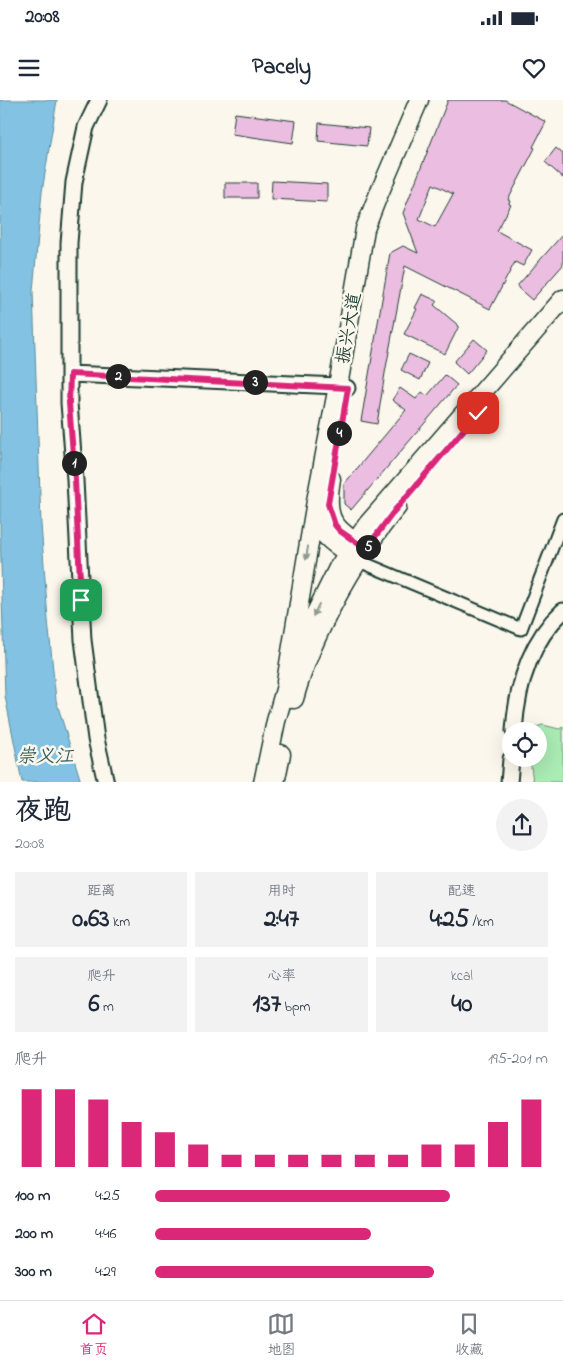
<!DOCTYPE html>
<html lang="zh">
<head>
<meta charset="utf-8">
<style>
	:root { --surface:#fff; --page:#f2f2f3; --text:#1f2937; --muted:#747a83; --line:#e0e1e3; --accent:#db2777 }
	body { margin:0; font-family:"Indie Flower","LXGW WenKai TC",sans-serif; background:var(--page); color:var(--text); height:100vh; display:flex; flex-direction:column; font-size:19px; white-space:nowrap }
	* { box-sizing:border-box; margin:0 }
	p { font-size:16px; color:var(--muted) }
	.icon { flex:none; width:28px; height:28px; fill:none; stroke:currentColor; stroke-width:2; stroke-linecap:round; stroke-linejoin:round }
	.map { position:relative; height:682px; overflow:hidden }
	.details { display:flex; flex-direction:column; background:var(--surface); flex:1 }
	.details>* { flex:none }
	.tools { position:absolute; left:502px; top:622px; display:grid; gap:10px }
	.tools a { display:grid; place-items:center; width:45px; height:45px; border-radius:50%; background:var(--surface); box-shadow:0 5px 20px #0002; font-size:25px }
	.pin { position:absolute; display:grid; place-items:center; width:42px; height:42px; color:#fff; margin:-21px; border-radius:10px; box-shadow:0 2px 8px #0006 }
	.km { position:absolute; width:25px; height:25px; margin:-12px; border-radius:50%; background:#222; color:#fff; font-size:14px; line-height:25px; text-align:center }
	.round { display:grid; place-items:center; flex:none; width:52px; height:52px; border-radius:26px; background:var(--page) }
	.summary { display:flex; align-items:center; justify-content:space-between; height:85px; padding:0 15px }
	h1 { font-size:28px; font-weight:800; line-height:38px }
	.figures { display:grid; grid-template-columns:repeat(3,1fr); gap:8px; height:85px; padding:5px 15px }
	.figures div { display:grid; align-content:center; border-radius:0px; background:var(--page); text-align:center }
	.figures b { font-size:25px; font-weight:800 }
	.figures small { font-size:14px; font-weight:400 }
	.figures p { font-size:14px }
	.chart { height:140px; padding:10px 15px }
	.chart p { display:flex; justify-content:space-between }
	.chart svg { width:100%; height:90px; margin-top:5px; stroke:var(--accent); stroke-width:6 }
	ul { padding:0 15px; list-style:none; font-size:16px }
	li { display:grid; grid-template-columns:80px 60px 1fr; align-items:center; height:38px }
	li i { height:12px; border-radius:6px; background:var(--accent) }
	.status { display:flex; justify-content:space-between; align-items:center; height:35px; padding:0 25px; background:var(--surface); direction:ltr }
	.status svg { height:14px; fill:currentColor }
	header { display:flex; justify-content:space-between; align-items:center; height:65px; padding:0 15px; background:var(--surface); font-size:22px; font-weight:800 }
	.menu { display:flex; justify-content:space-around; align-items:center; height:70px; border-top:1px solid var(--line); background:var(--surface); font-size:14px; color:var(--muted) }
	.menu a { display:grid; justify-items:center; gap:2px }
	.menu .selected { color:var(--accent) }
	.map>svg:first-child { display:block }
	.green { fill:#abebb4; stroke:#659474 }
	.water { fill:#83c2e3; stroke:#5b8d9d }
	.building { fill:#ebbde1; stroke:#1f3d34; fill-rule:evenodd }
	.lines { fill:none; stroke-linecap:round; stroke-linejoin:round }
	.street-casing { stroke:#1f3d34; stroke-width:15 }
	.secondary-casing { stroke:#1f3d34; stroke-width:19 }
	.primary-casing { stroke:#1f3d34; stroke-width:21 }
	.street { stroke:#fbf7ec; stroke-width:11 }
	.secondary { stroke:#fbf7ec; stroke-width:15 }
	.primary { stroke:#fbf7ec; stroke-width:18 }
	.oneway { fill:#8d9a90 }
	.route-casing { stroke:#fff; stroke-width:10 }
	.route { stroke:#db2777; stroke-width:6 }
	.labels { text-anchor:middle; stroke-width:5; stroke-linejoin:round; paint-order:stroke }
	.street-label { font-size:18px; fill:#1f3d34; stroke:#fbf7ec }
	.water-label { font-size:19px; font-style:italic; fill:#385e60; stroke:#fbf7ec }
</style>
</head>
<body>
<div class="status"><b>20:08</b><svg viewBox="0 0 49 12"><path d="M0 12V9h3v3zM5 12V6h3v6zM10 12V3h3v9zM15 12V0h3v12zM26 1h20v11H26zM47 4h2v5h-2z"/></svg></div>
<header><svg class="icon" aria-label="menu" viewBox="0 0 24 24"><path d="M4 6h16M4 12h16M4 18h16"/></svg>Pacely<svg class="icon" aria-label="heart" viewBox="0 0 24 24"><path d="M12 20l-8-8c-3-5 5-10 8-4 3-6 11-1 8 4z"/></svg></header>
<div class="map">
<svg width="563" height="683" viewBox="0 0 563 683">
	<rect width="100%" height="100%" fill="#fbf7ec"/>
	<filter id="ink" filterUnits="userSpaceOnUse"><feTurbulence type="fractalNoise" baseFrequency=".02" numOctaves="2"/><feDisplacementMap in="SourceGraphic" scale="10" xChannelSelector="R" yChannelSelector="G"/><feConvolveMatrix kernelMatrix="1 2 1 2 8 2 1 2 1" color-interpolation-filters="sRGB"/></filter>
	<g filter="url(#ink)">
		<path class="green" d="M543,625l16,4 4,-2v55h-30l-3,-23h9v-28h-5l1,-4z"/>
		<path class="water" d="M0,0h57l-15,92 -9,99 8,233 7,96 8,80 25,82h-59l-17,-86 -5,-164z"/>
		<path class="building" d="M448,0h57l41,22 -13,25 2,1 -27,52 2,1 -1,3 2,1 -14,26 35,19 -9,16 -8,-4 -25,47 -85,-43 -20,107 -8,51 -16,-3 29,-168 13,-7 15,7 -15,-40zM433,84l20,10 -18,33 -16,-8z
			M235,13l61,8 -3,22 -61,-9z
			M319,23l50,5 -2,18 -49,-5z
			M556,48l7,6v24l-18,-16z
			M272,81l55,3v18l-56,-3z
			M225,83h32v15h-32z
			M563,134v31l-31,35 -14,-12v-3z
			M422,194l15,7 -3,4 25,21 -14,28 -41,-20 13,-25 -2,-1z
			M474,239l13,11 -20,24 -13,-12z
			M409,254l19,9 -8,17 -19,-10z
			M445,275l12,10 -106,125 -7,-6v-20l62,-74 -14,-10 8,-12 16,11 6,-7 5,4z"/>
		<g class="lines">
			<g class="street-casing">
				<path id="street" d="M359,461l162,68 42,-110"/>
			</g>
			<g class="secondary-casing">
				<path id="secondary" d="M99,0l-13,27 -12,55 -5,61v160l6,77 8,160 13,99 10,44
					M70,274l268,12 9,2
					M514,631c3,-44 15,-89 49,-120
					M509,683l2,-24"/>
			</g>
			<g class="primary-casing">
				<path id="primary" d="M331,379c-7,41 1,47 34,70
					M315,411c2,25 23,35 42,48
					M299,547l39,-79 29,-43 196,-226
					M286,582l30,-181 22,-115 27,-157 10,-26 44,-103
					M294,599c17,-63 61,-142 103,-192
					M263,683l13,-62 14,-49
					M275,683l6,-29"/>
			</g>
			<use href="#street" class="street"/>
			<use href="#secondary" class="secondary"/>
			<use href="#primary" class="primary"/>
		</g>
		<defs><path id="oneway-solid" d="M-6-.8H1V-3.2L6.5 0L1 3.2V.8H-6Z" transform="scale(1.25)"/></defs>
		<g class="oneway">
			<use href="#oneway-solid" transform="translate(307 453) rotate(99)"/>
			<use href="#oneway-solid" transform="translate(316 510) rotate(116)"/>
		</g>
	</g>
	<g class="lines" filter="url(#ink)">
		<g class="route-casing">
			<path id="route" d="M81,500l-6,-120 -6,-77 1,-29 278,14 -20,116 7,21 5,6 26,18 29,-39 83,-97"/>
		</g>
		<use href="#route" class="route"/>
	</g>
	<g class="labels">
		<g class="street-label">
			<text transform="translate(348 228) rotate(-80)" y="6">振兴大道</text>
		</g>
		<g class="water-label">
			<text x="45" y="662">崇义江</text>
		</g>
	</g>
</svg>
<div class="tools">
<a><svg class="icon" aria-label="locate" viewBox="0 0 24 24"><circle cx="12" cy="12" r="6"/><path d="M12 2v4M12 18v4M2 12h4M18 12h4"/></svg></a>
</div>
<div class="pin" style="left:81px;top:500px;background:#1e9e55"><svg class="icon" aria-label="arrive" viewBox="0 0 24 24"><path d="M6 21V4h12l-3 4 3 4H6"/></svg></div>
<div class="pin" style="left:478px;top:313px;background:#d93025"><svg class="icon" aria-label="check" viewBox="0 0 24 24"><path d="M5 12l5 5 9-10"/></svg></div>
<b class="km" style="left:74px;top:363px">1</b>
<b class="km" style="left:118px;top:276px">2</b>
<b class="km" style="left:255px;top:282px">3</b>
<b class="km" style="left:339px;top:333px">4</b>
<b class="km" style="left:368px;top:447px">5</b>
</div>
<section class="details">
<div class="summary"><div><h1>夜跑</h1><p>20:08</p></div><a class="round"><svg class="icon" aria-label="share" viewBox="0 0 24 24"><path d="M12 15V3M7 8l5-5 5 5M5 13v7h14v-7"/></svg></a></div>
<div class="figures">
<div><p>距离</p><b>0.63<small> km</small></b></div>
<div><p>用时</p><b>2:47</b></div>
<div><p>配速</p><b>4:25<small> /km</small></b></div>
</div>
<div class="figures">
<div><p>爬升</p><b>6<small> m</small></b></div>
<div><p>心率</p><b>137<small> bpm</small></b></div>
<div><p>kcal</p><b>40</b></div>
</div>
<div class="chart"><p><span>爬升</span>195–201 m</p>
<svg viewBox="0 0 160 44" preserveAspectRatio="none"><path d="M5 44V6M15 44V6M25 44V11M35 44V22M45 44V27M55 44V33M65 44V38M75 44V38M85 44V38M95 44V38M105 44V38M115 44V38M125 44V33M135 44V33M145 44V22M155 44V11"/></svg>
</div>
<ul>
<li><b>100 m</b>4:25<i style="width:75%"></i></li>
<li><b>200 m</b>4:46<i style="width:55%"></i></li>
<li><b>300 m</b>4:29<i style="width:71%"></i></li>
</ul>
</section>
<nav class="menu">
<a class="selected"><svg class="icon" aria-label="home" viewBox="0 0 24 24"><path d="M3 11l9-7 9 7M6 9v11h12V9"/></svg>首页</a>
<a><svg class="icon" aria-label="map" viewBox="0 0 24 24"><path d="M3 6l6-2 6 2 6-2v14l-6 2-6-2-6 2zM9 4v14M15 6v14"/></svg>地图</a>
<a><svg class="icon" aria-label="saved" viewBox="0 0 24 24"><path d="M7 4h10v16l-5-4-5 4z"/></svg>收藏</a>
</nav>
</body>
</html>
